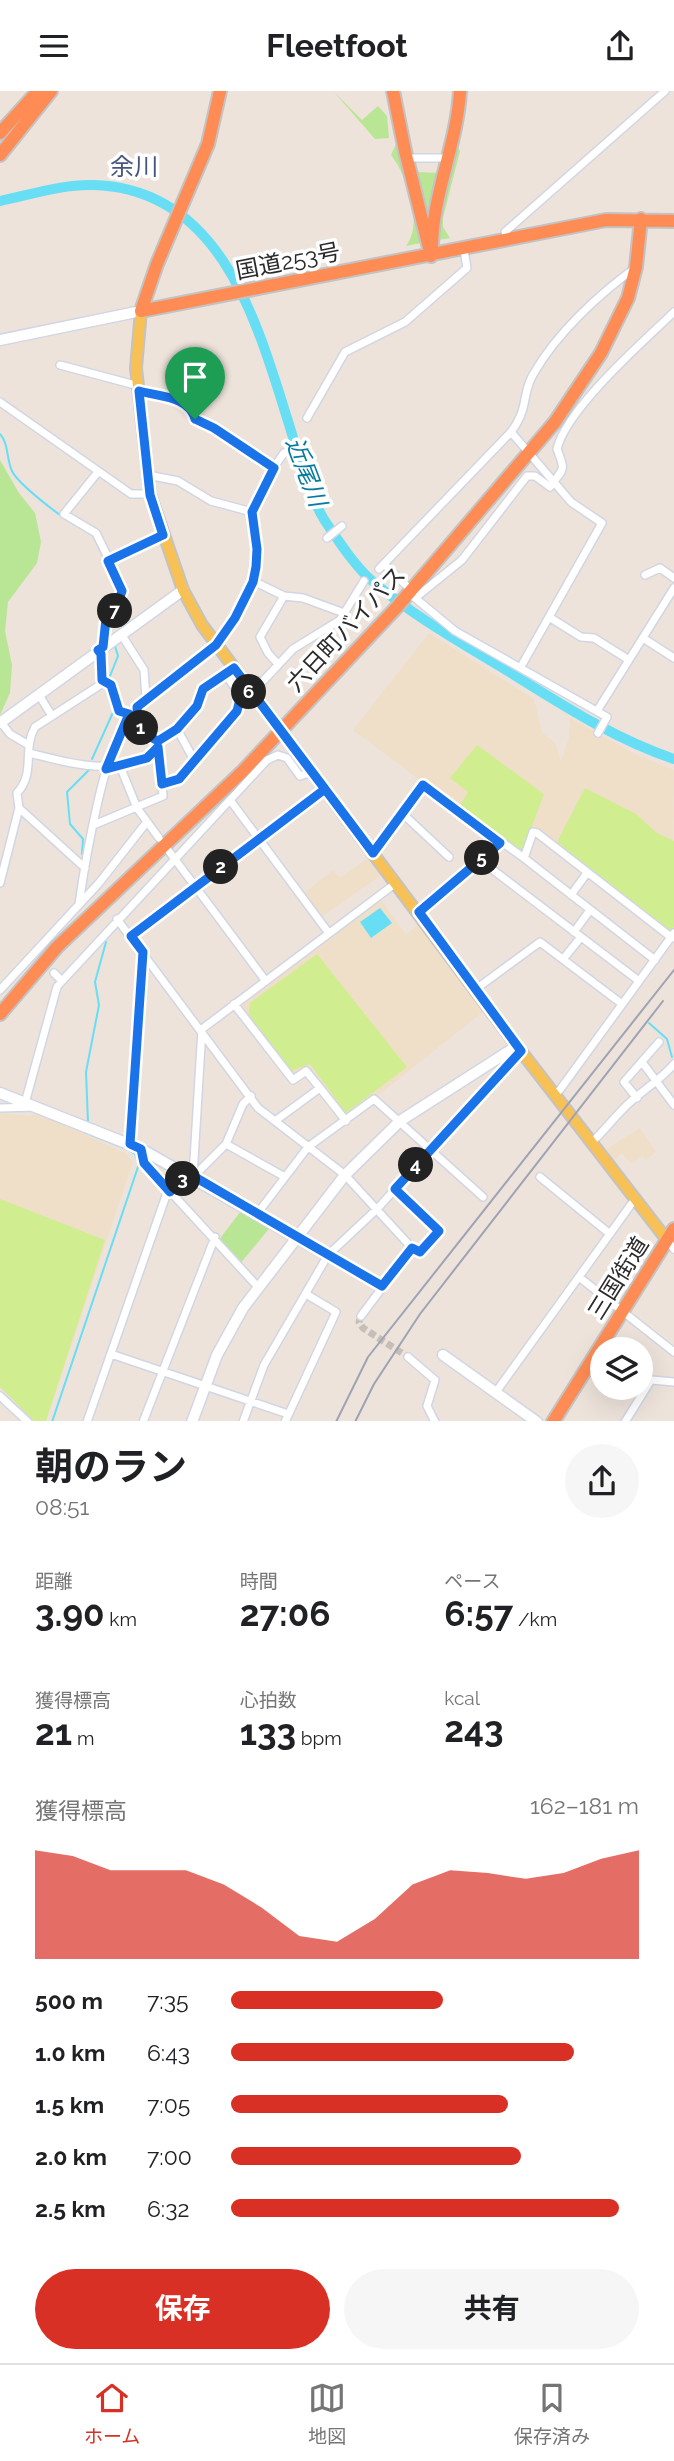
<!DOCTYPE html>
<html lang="ja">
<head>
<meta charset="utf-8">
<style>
	:root { --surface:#fff; --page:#f6f6f6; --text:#202124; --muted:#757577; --line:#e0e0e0; --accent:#d93025 }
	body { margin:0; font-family:Raleway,"Noto Sans JP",sans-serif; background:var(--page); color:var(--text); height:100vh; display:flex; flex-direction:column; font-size:26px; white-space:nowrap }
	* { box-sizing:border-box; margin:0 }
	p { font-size:23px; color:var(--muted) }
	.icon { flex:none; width:38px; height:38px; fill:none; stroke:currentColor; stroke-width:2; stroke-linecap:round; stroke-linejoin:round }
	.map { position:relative; height:1330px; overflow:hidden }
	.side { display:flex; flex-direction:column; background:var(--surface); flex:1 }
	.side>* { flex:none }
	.controls { position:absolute; left:590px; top:1246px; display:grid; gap:14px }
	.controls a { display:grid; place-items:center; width:63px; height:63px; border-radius:50%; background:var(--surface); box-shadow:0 7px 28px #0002; font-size:35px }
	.pin { position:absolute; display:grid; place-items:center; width:60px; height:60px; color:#fff; margin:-72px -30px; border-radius:50% 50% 50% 0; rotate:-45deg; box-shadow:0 0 7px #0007 }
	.pin .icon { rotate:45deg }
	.km { position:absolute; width:35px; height:35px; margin:-18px; border-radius:50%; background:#222; color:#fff; font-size:19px; line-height:35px; text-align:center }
	.round { display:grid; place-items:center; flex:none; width:74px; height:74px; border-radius:37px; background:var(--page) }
	.headline { display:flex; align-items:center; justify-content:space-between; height:119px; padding:0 35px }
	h1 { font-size:38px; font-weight:700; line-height:52px }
	.metrics { display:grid; grid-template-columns:repeat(3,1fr); gap:10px; height:119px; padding:7px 35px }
	.metrics div { display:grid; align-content:center }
	.metrics b { font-size:35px; font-weight:700 }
	.metrics small { font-size:19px; font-weight:400 }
	.metrics p { font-size:19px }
	.chart { height:196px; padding:14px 35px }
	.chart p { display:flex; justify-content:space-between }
	.chart svg { width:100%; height:126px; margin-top:7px; fill:var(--accent); opacity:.7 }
	.cta { display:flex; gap:14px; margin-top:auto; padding:14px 35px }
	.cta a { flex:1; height:80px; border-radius:42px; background:var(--accent); color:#fff; font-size:28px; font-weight:700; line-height:80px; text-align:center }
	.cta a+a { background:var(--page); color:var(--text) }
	ul { padding:0 35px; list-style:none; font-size:23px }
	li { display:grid; grid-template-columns:112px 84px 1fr; align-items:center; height:52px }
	li i { height:18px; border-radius:9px; background:var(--accent) }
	header { display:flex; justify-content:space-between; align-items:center; height:91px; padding:0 35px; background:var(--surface); font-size:32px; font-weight:700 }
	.dock { display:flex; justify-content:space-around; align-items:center; height:98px; border-top:2px solid var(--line); background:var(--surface); font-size:19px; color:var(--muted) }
	.dock a { display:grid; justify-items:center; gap:4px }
	.dock .active { color:var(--accent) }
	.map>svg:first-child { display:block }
	.education { fill:#efdfc9 }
	.green { fill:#b9e694 }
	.pitch { fill:#d0ee8f }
	.water { fill:#68def5 }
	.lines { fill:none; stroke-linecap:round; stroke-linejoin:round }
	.stream { stroke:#68def5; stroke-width:2 }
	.river { stroke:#68def5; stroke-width:10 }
	.street-tunnel { stroke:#c6beb8; stroke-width:7; stroke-dasharray:7 3.5; stroke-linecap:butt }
	.street-casing { stroke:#d0d6e4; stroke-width:10 }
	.secondary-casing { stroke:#d0d6e4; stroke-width:13 }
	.primary-casing { stroke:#c3c3c3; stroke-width:14 }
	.highway-casing { stroke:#c3c3c3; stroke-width:16 }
	.street { stroke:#fff; stroke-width:7 }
	.secondary { stroke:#fff; stroke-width:10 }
	.primary { stroke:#f8c155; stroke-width:10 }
	.highway { stroke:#ff8c54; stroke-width:12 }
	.rail { stroke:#9da3b5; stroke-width:2 }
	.route-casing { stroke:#fff; stroke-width:14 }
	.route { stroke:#1a73e8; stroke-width:9 }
	.labels { text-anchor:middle; stroke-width:7; stroke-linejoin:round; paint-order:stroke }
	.street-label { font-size:23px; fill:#2a2a2a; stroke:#fff }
	.neighbourhood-label { font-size:24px; fill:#48577d; stroke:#fff }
	.water-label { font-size:24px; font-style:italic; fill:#067ca1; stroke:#fff }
</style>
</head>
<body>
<header><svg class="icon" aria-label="menu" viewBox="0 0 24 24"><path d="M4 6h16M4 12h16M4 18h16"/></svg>Fleetfoot<svg class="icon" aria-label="share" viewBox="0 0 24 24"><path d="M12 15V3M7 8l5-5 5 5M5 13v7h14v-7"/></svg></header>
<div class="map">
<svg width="674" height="1331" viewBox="0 0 674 1331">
	<rect width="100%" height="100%" fill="#ede3db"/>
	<path class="education" d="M429,542l105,66 8,34 13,9 6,19 8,-24 1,-19 65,36 39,16 -2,168 -135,-105 -13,25 -171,-128z
		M371,765l13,17 -61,43 -19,-23 29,-23 7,8z
		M378,805l28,38 19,-14 64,87 -143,114 -39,-50 -14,9 -59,-76z
		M0,1022l30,3 8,-3 87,40 8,9 -87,259h-12l-34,-34z
		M640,1037l16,24 -10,8 -4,-4 -11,8 -9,-11 -9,8 -8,-11z"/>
	<path class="green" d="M333,0l29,29 16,-14 9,10 2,22 -14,1z
		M396,53h3l22,93v6l-15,3c18,-24 1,-70 -15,-91z
		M456,53l4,7 -17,67v9l7,11 -11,2 -3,-9z
		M412,75h4l1,6 22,1 -10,63z
		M0,369l19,33 16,20 6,29 -4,21 -29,39 -3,29 7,34 -2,28 -10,22z
		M244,1116l29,17 -34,41 -21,-24z"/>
	<path class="pitch" d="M477,654l67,49 -22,59 -63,-46 9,-15 -18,-14z
		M585,697l51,26 21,19 17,8v85l-3,6 -115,-88z
		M317,863l90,113 -61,46 -36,-49 -19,7 -43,-53 2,-15z
		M0,1108l105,41 -59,181h-12l-34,-34z"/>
	<path class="water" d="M380,817l12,15 -21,15 -11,-16z"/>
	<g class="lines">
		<path class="stream" d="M0,343c9,10 6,24 12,37 6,13 51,48 64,54
			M93,444l25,52
			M107,534l2,10
			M108,590l10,-25 -3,-10
			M106,595l7,17
			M92,668l23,-51
			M82,763l1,-15 -13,-15 -3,-32 23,-23
			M649,932l18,16 5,18
			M88,1031l-2,-50 13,-67 -4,-23 11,-40
			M52,1331l87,-258 -4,-10 -6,-4 -45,-18"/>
		<path class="river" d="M0,110c30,-6 62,-17 93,-16 127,3 163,134 194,233 11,34 19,72 38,103 13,19 29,44 46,59 42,36 92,64 140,93 53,33 104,66 163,86"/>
		<path class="street-tunnel" d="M361,1225l-2,6 4,6 45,29"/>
		<g class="street-casing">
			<path id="street" d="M406,67h42
				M508,150l-3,-9 160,-141
				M60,274l79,21
				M139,300c21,6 50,5 56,28l19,9 60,40
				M0,311l131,92h19
				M307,327l38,-66 60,-30 62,-54 -3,-18
				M511,341l60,70 31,21 -79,140
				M98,381l-34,42 32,19 25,51v15l-17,28 -1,20
				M148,384l30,6 33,20 41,11
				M327,447l15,-12
				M108,470l55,-26
				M384,473l28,27
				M379,478l132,-137c19,-25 10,-39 23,-59 23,-40 64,-78 101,-105
				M645,484l15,-7 14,10
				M253,490l31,15 19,2 41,15
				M408,504l7,3 47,-38 65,-84h8l15,11c14,-20 16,-15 7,-38 10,-41 86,-107 117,-137
				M415,507l40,33 152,86 -9,16
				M549,526l32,20 13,1 35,22
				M121,543l23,36 2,28
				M643,547l31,20
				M214,552c24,-28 45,-58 43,-96 -1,-12 -7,-27 -4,-37 5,-21 19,-40 31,-57
				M278,573l-10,-11 -8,-16 24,-41
				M102,589l9,5 8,26 10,3
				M39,604l13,21
				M240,608l24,-19 29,-31 47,-29 24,-39
				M137,616l4,21 17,13
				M597,620l77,-123
				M1,631l9,12 17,10
				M177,638l20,-23 6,-17 26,-18
				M29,662c41,10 95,27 129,-6
				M120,675l17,42 22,30
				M162,693l17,-6 58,-67c6,-15 -3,-25 -12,-37
				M230,709l98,132
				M19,717l66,60
				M402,722l47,44
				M96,733l67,-28 -5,-55 19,-12 17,31
				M168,759l97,130
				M373,762l50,-68 101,73 9,-26 4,1 135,105
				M524,767l131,102
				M480,769l159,121
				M0,792l19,-75 -2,-15c19,-20 5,-44 18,-66l65,-42 1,-31 -3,-4
				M571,804l16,-22
				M79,813c6,-42 26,-162 52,-192 24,-25 57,-46 85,-67
				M419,821l81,-69
				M117,828l141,189 87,67 67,73 -51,68
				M574,841l16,-22
				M131,845l194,-147
				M564,867l17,-21
				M54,882l8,8
				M476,898l64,-47 82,62
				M0,899l99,-107 47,-60
				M234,913l59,76 13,-9 14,17
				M642,971l32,43
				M554,1001l5,-1 115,-158
				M637,1007l-13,-16 35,-40
				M25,1012l32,-116 5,-6 205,-221 11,-5 9,3 13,18 12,-4
				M0,1017l36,-1
				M275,1030l45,-33 26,33
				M592,1051c12,-11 20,-22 31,-33 16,-17 36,-27 51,-45
				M130,1053l13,-191
				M226,1053l59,33
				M141,1058l3,14 114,124
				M193,1085l9,-147 194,-146
				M194,1085l32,-32 17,-40 8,-8
				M540,1086l70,57
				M395,1098l44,42 -19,21 -8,-4
				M170,1101l17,-18
				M257,1123l51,-67 66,-48 109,98
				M667,1149l7,9
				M579,1186l95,75
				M111,1263l177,60
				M408,1266l27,23 -8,26 8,16
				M496,1301l139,-193
				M0,1305l28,26
				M87,1331l81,-232
				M143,1331l72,-185
				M243,1331l21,-57 64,-110 49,-46 144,-158
				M285,1331l51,-110 -30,-18
				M625,1331l26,-42 23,2"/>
		</g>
		<g class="secondary-casing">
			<path id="secondary" d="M0,249l141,-29
				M0,632l183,-133
				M0,1002l141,56 241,137
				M443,1264l94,67
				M192,1331l25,-67 26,-47 102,-133 55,-54 117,-75"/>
		</g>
		<g class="primary-casing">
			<path id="primary" d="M141,220l-5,57 14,126 33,96 19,35 315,421 150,194"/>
		</g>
		<g class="highway-casing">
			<path id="highway" d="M220,0l-12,53 -51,120 -16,47 465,-91 68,1
				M393,0l12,60 26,105
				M0,42l38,-42
				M0,64l51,-64
				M432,154c1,-52 25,-101 28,-154
				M0,923l57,-67 186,-176 154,-164 158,-185 46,-69 27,-55 8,-31 5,-48
				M553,1331l121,-193"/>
		</g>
		<use href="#street" class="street"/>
		<use href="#secondary" class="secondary"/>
		<use href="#primary" class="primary"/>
		<use href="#highway" class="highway"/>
		<path class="rail" d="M336,1331l32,-65 306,-387
			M355,1331l19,-38 46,-70 243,-313"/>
	</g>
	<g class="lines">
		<g class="route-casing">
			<path id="route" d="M195,328l19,9 60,40 -22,44 5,37 -1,18 -3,15 -18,36 -19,27 -79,62c0,17 6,27 21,34l19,-12 20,-23 6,-17 31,-21 91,121 -194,147 12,16 -13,192 11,5 3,14 26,29 18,-19 194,113 30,-38 8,4 19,-21 -44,-42 126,-138 -102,-139 81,-69 -77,-58 -50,68c-40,-54 -82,-108 -122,-162l-11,8 -3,12 -58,68 -17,5 -4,-37 -11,11 -41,11 23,-55 -10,-3 -8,-26 -9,-5 -1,-26 -3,-4 5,-3 3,-28 9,-8 7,-20 -14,-30 55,-26 -13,-40 -11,-104c21,6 50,5 56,28"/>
		</g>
		<use href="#route" class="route"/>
	</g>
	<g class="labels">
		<g class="street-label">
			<text transform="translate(288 170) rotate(-11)" y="8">国道253号</text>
			<text transform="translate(346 538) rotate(-47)" y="8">六日町バイパス</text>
			<text transform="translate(618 1187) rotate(-58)" y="8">三国街道</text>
		</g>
		<g class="neighbourhood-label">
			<text x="134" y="84">余川</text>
		</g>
		<g class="water-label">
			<text transform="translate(306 381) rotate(69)" y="8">近尾川</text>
		</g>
	</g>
</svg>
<div class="controls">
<a><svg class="icon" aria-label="layers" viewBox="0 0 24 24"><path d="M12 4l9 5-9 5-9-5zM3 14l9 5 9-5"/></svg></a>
</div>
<div class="pin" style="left:195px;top:328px;background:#1e9e55"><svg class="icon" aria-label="arrive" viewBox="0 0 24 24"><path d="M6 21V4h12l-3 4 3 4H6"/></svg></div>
<b class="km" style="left:141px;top:637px">1</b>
<b class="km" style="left:221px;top:776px">2</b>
<b class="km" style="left:183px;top:1088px">3</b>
<b class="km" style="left:416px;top:1074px">4</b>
<b class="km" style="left:482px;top:767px">5</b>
<b class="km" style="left:249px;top:601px">6</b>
<b class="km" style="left:115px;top:520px">7</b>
</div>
<section class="side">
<div class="headline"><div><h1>朝のラン</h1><p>08:51</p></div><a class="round"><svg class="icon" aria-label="share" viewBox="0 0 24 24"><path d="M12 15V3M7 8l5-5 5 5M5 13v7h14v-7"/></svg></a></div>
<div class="metrics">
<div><p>距離</p><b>3.90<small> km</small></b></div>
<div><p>時間</p><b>27:06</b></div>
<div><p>ペース</p><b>6:57<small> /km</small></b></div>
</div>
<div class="metrics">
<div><p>獲得標高</p><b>21<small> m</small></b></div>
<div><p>心拍数</p><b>133<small> bpm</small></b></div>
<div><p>kcal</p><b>243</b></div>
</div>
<div class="chart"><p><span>獲得標高</span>162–181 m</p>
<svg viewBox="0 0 160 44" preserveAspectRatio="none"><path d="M0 44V6L10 8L20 13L30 13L40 13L50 18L60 26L70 36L80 38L90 30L100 18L110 13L120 14L130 16L140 14L150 9L160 6V44z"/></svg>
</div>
<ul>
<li><b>500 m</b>7:35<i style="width:52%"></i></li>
<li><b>1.0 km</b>6:43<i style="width:84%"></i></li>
<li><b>1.5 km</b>7:05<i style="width:68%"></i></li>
<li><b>2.0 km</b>7:00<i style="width:71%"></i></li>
<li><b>2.5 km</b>6:32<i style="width:95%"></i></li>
</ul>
<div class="cta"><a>保存</a><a>共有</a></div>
</section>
<nav class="dock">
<a class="active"><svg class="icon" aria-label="home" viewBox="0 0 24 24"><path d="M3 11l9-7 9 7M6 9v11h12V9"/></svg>ホーム</a>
<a><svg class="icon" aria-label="map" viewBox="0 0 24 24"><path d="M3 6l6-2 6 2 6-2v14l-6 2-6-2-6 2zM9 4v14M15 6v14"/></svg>地図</a>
<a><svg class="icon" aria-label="saved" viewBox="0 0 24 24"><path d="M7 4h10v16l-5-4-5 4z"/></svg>保存済み</a>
</nav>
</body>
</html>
